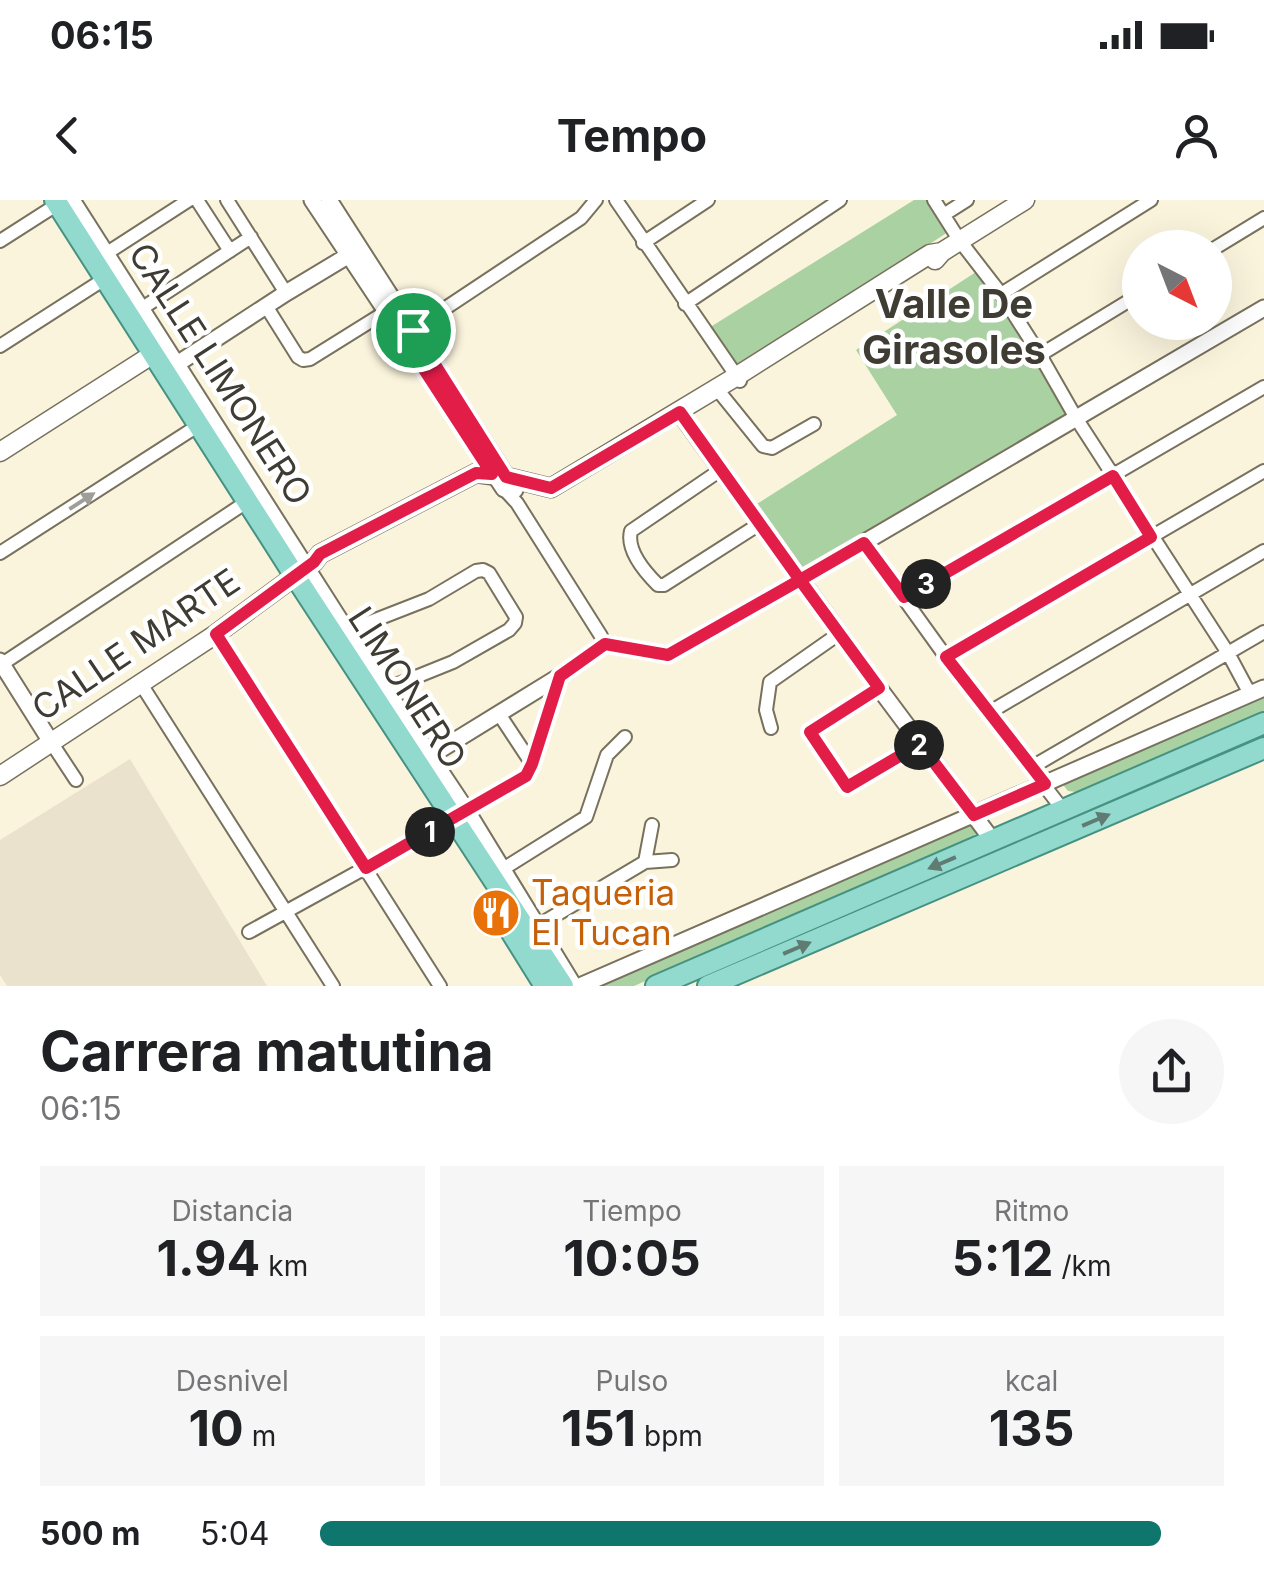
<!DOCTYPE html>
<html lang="es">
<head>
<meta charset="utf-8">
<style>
	:root { --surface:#fff; --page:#f6f6f6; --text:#202124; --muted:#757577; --accent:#0f766e }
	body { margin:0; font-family:Inter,sans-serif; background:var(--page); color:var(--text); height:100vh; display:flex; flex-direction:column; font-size:38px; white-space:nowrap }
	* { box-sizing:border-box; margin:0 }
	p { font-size:32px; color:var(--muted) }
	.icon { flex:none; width:55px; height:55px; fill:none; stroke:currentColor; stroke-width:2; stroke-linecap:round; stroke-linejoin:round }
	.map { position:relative; height:786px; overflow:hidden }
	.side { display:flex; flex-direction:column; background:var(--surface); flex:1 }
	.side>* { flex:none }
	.needle { width:65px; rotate:138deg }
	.fabs { position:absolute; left:1122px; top:30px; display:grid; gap:20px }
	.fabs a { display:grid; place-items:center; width:110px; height:110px; border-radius:50%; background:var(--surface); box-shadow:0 10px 40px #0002; font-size:50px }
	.pin { position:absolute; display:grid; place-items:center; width:85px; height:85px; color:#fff; margin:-42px; border:5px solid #fff; border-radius:50%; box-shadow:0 2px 10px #0007 }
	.km { position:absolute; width:50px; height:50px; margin:-25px; border-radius:50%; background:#222; color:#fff; font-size:28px; line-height:50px; text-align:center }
	.round { display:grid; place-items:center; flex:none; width:105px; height:105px; border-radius:52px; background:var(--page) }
	.overview { display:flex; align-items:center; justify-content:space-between; height:170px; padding:0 40px }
	h1 { font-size:55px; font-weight:700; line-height:75px }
	.metrics { display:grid; grid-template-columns:repeat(3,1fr); gap:15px; height:170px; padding:10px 40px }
	.metrics div { display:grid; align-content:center; border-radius:0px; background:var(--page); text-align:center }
	.metrics b { font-size:50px; font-weight:700 }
	.metrics small { font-size:28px; font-weight:400 }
	.metrics p { font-size:28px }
	ul { padding:0 40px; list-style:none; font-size:32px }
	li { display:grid; grid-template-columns:160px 120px 1fr; align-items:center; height:75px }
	li i { height:25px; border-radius:12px; background:var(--accent) }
	.status { display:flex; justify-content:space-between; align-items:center; height:70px; padding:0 50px; background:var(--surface); direction:ltr }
	.status svg { height:28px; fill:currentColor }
	header { display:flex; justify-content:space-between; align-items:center; height:130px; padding:0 40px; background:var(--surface); font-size:45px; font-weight:700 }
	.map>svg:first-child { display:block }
	.education { fill:#ebe2ce }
	.green { fill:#a9d1a1 }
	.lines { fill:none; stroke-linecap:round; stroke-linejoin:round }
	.minor-casing { stroke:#77715d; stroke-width:16 }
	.tertiary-casing { stroke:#77715d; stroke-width:19 }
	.secondary-casing { stroke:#77715d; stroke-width:21 }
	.primary-casing { stroke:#469282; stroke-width:24 }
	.minor { stroke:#fff; stroke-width:12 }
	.tertiary { stroke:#fff; stroke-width:15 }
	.secondary { stroke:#fff; stroke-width:18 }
	.primary { stroke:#92d9ce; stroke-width:20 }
	.oneway { fill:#9f9e99 }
	.oneway2 { fill:#607b71 }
	.route-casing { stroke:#fff; stroke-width:20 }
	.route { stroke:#e11d48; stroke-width:12 }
	.labels { text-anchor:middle; stroke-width:9; stroke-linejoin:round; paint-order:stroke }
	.street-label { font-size:35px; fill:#3f3c33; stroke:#fff }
	.food-label { font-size:35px; fill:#c56008; stroke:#fff; text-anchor:start }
	.quarter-label { font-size:40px; font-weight:bold; fill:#3f3c33; stroke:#fff }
</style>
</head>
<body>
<div class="status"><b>06:15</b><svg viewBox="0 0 49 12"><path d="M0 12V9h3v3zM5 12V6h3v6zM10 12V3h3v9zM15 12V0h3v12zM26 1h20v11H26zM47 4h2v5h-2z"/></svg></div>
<header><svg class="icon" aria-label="back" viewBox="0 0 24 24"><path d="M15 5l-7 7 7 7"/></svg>Tempo<svg class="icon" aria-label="person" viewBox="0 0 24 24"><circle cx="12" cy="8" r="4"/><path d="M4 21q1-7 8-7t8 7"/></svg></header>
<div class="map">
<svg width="1264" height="786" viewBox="0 0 1264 786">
	<rect width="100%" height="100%" fill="#fbf4dd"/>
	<path class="education" d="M130,559l137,227h-260l-7,-11v-135z"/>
	<path class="green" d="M914,0h13l21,32 -214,140 -30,-41z
		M976,72l95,142 -270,162 -49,-69 145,-92 -41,-65z
		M1264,495v17l-188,80 -8,-1 -4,-5v-3z
		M974,622l4,10 -9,7 -335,147h-38z"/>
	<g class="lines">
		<g class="minor-casing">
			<path id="minor" d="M197,0l33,51
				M227,0l59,93
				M616,0l124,181
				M934,0l26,41 41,53 39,61 36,63 152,235 22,41
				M945,14l22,-14
				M0,41l61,-39
				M643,43l65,-43
				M1215,48l49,-30
				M107,53l82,-53
				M1001,94l150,-94
				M685,104l155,-104
				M266,106l32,51 5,3 7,-1 77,-48
				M141,109l110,-72
				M405,135l176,-117 15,-18
				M0,146l106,-68
				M1040,155l100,-61
				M717,189l46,57 9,2 42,-24
				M722,269l-91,62c-5,19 14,41 27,54h6l97,-62
				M504,289l13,14 84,133
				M864,343l82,114 117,153
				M0,353l199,-128
				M904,397l360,-210
				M347,431l82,-32 47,-28 7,-1 6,3 27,44 -1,6 -6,7 -56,32 -67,27
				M216,434l224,352
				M946,457l318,-186
				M2,464l246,-163
				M141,484l192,302
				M879,488l-69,44 37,55 73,-43
				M990,512l274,-161
				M499,514l33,50
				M771,528l-5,-18 4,-28 70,-49
				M51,542l25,38
				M1032,567l232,-135
				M645,662l7,-37
				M503,669l83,-52 21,-62 18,-18
				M539,725l106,-63 27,-2
				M249,732l205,-113 72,-43 6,-12 28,-88"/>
		</g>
		<g class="tertiary-casing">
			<path id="tertiary" d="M72,0l275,431 120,180 107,175
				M312,0l192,289
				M329,0l186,290
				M177,164l109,-71 63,-38
				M679,212l200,276 114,153
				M0,461l51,81
				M430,556l130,-80 45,-32 63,11 132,-75 464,-272
				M580,786l684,-298"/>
		</g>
		<g class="secondary-casing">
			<path id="secondary" d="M935,60l7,-8 83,-52
				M0,252l147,-94
				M0,576l216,-142 98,-72 6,-8 156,-81 30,4 45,11 186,-112 193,-122 12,-2"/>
		</g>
		<g class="primary-casing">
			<path id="primary" d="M55,0l240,376 268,410
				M502,717l43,69
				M656,786l608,-263
				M708,786l556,-238"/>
		</g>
		<use href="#minor" class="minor"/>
		<use href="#tertiary" class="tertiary"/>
		<use href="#secondary" class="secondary"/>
		<use href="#primary" class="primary"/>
	</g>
	<defs><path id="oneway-solid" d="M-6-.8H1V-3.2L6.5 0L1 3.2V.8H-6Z" transform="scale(2.5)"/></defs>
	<use class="oneway" href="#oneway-solid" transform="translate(82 301) rotate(-33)"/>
	<g class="oneway2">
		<use href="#oneway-solid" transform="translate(1096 620) rotate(-23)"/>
		<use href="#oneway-solid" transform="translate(942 663) rotate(157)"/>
		<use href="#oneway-solid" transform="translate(797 748) rotate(-23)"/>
	</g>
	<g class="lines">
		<g class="route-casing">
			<path id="route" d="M413,130l-10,7 89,137 -16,-1 -156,81 -6,8 -98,72 150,234 160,-92 6,-12 28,-88 45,-32 63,11 132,-75 79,108 -69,44 37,55 73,-43 54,71 71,-31 -99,-127 205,-120 -38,-61 -209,121 -40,-54 -64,37 -120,-168 -129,76 -45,-11 -93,-147"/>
		</g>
		<use href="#route" class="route"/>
	</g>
	<defs>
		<g id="restaurant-disc" transform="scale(2.5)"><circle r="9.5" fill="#e8710a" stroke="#fff"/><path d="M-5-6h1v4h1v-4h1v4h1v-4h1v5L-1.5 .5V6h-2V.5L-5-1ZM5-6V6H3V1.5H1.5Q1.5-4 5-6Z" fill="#fff"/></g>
	</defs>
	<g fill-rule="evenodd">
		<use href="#restaurant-disc" x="496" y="713"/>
	</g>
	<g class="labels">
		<g class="street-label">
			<text transform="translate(220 174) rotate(57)" y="12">CALLE LIMONERO</text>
			<text transform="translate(136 445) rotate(-34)" y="12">CALLE MARTE</text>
			<text transform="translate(407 488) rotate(57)" y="12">LIMONERO</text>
		</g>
		<g class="food-label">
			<text x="531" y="705">Taqueria<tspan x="531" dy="40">El Tucan</tspan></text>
		</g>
		<g class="quarter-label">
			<text x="954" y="118">Valle De<tspan x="954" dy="46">Girasoles</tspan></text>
		</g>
	</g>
</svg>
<div class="fabs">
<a><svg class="needle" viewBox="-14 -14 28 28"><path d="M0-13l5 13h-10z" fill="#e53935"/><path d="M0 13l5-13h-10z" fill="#757577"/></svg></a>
</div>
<div class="pin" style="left:413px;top:130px;background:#1e9e55"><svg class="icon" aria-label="arrive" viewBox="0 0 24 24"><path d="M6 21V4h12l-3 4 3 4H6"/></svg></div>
<b class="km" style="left:430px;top:632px">1</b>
<b class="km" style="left:919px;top:545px">2</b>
<b class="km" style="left:926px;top:384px">3</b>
</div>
<section class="side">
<div class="overview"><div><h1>Carrera matutina</h1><p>06:15</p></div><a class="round"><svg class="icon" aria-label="share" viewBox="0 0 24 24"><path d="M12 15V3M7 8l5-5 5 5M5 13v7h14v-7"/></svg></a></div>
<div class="metrics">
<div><p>Distancia</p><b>1.94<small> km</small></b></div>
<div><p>Tiempo</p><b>10:05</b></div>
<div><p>Ritmo</p><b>5:12<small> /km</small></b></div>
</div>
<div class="metrics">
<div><p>Desnivel</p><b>10<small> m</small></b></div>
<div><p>Pulso</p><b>151<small> bpm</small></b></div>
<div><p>kcal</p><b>135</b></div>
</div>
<ul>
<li><b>500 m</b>5:04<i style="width:93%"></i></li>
</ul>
</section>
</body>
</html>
